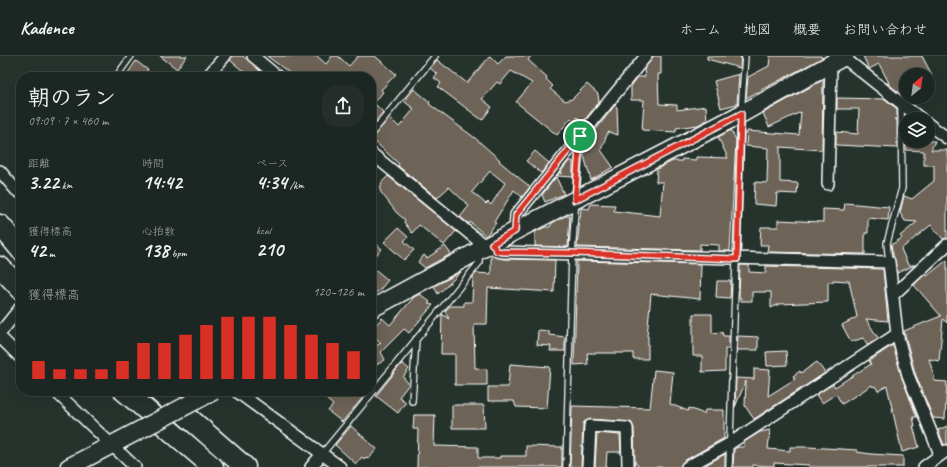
<!DOCTYPE html>
<html lang="ja">
<head>
<meta charset="utf-8">
<style>
	:root { --surface:#1c2622; --page:#252e2a; --text:#f1f3f6; --muted:#a0a5a5; --line:#3a4340; --accent:#d93025 }
	body { margin:0; font-family:Caveat,"Klee One",sans-serif; background:var(--page); color:var(--text); height:100vh; display:flex; flex-direction:column; font-size:15px; white-space:nowrap }
	* { box-sizing:border-box; margin:0 }
	p { font-size:13px; color:var(--muted) }
	.icon { flex:none; width:22px; height:22px; fill:none; stroke:currentColor; stroke-width:2; stroke-linecap:round; stroke-linejoin:round }
	.map { position:relative; flex:1; overflow:hidden }
	.sheet { position:absolute; left:16px; top:16px; width:360px; height:324px; display:flex; flex-direction:column; background:var(--surface); border-radius:16px; box-shadow:0 4px 16px #0002,0 0 0 1px var(--line) }
	.sheet>* { flex:none }
	.needle { width:26px; rotate:29deg }
	.buttons { position:absolute; left:899px; top:12px; display:grid; gap:8px }
	.buttons a { display:grid; place-items:center; width:36px; height:36px; border-radius:50%; background:var(--surface); box-shadow:0 4px 16px #0002,0 0 0 1px var(--line); font-size:20px }
	.pin { position:absolute; display:grid; place-items:center; width:34px; height:34px; color:#fff; margin:-17px; border:2px solid #fff; border-radius:50%; box-shadow:0 1px 4px #0007 }
	.round { display:grid; place-items:center; flex:none; width:42px; height:42px; border-radius:16px; background:var(--page) }
	.headline { display:flex; align-items:center; justify-content:space-between; height:68px; padding:0 12px }
	h1 { font-size:22px; font-weight:700; line-height:30px }
	.figures { display:grid; grid-template-columns:repeat(3,1fr); gap:6px; height:68px; padding:4px 12px }
	.figures div { display:grid; align-content:center }
	.figures b { font-size:20px; font-weight:700 }
	.figures small { font-size:11px; font-weight:400 }
	.figures p { font-size:11px }
	.chart { height:112px; padding:8px 12px }
	.chart p { display:flex; justify-content:space-between }
	.chart svg { width:100%; height:72px; margin-top:4px; stroke:var(--accent); stroke-width:6 }
	header { display:flex; align-items:center; gap:24px; box-sizing:border-box; height:56px; padding:0 20px; background:var(--surface); border-bottom:1px solid var(--line) }
	header strong { font-size:19px }
	nav { display:flex; gap:22px; margin-inline-start:auto; font-size:14px }
	.map>svg:first-child { display:block }
	.building { fill:#6d6356; stroke:#fff; fill-rule:evenodd }
	.lines { fill:none; stroke-linecap:round; stroke-linejoin:round }
	.service-casing { stroke:#fff; stroke-width:8 }
	.minor-casing { stroke:#fff; stroke-width:14 }
	.primary-casing { stroke:#fff; stroke-width:20 }
	.motorway-casing { stroke:#fff; stroke-width:23 }
	.service { stroke:#26332d; stroke-width:5.5 }
	.minor { stroke:#26332d; stroke-width:11 }
	.primary { stroke:#26332d; stroke-width:17 }
	.motorway { stroke:#26332d; stroke-width:20 }
	.primary-bridge-casing { stroke:#fff; stroke-width:20; stroke-linecap:butt }
	.primary-bridge { stroke:#26332d; stroke-width:17 }
	.route-casing { stroke:#fff; stroke-width:8 }
	.route { stroke:#d93025; stroke-width:5 }
</style>
</head>
<body>
<header>
<strong>Kadence</strong>
<nav><a>ホーム</a><a>地図</a><a>概要</a><a>お問い合わせ</a></nav>
</header>
<div class="map">
<svg width="947" height="411" viewBox="0 0 947 411">
	<rect width="100%" height="100%" fill="#26332d"/>
	<filter id="ink" filterUnits="userSpaceOnUse"><feTurbulence type="fractalNoise" baseFrequency=".025" numOctaves="2"/><feDisplacementMap in="SourceGraphic" scale="8" xChannelSelector="R" yChannelSelector="G"/><feConvolveMatrix kernelMatrix="1 2 1 2 8 2 1 2 1" color-interpolation-filters="sRGB"/></filter>
	<g filter="url(#ink)">
		<path class="building" d="M160,0h27l-10,13z
			M232,0h11l24,21h-17l-20,-17z
			M267,0h50l9,8 6,-8h6l11,10 9,-10h17l21,18 -15,16 2,2 -9,11 9,9 -12,15v-50h-76z
			M490,0l8,8 8,-8h25l-3,4 19,17 -1,2 7,7 -3,3 15,12 7,-2 15,-15 11,10 1,8 -16,20 -6,-5 -2,5 -4,-4 -14,17 -41,-33 16,-19 -21,-12 -11,13 -3,-2 -15,17 10,8 -10,13 -44,-33 3,-4 -7,-5 3,-4 -7,-6 7,-8 30,23z
			M653,0h8v18h-3l1,30 18,1v5l29,-4 1,14 -9,5 -22,3v4l-34,-2 2,-30h-13v-14l7,-9h7l-1,-8z
			M707,0h34l-1,12 -33,-9z
			M770,0h51l1,2 -76,40 2,-21 21,-11z
			M863,0h59l10,19h-26v17l-5,2 -14,-11h2l-10,-19 -10,5z
			M136,5l12,9 -5,7h-18z
			M739,18l-2,30 -16,4 -7,-27z
			M823,24l-1,70 -42,-3v35l18,1 -1,11 -20,-1 -1,13 -22,-2 1,-22 12,1 1,-35 -22,-2 1,-15 52,4 2,-23 -32,15 -6,-14z
			M414,33l16,13 -1,2 46,34 25,22 -1,1 31,26 -8,10 -8,-7 -20,32 2,1 -10,13 -16,-14 -1,2 -9,-7 9,-11 -20,-19 -12,11 -39,-32 1,-2 -28,-26 19,-20 9,9 15,-18 -9,-7 1,-3zM490,115l15,12 -14,22 -3,-3 -2,2 -14,-12z
			M837,42l48,1 12,10v10h-3l3,1v28l-61,-3v-13l22,2 1,-25h-22z
			M615,49l2,2 1,28 -10,-3 -7,18 12,17 -22,13 -8,-27 1,-8z
			M905,68l1,17h29l-4,9h16v88l-4,1 -12,-14 -30,24 7,16h7l-18,8 -6,-28 11,-7 -2,-2 17,-14 -12,-1 -5,-8 4,-17 8,3 22,-18v-16h-10v-14l-18,-1z
			M731,74l5,10 -6,111h-11v-6l-19,-1v6l-123,-3 4,-39 8,1 2,-5 24,1 -1,6 46,5 3,-34h-7l1,-13 16,-8h9v-2l14,1v-3l32,1 -10,-21z
			M535,95l14,12 -8,10 -15,-12z
			M569,105h4v16l-16,-1 3,-4 1,2 1,-4z
			M388,120l68,55 -12,14 -25,-20 -7,8 -8,-11 1,-2 -9,-8 -16,-21 2,-9z
			M556,121l8,17 -19,8 -3,-7z
			M845,147l44,4 -1,13 -20,-2v15h-3v21l-98,-2 1,-7h-8l1,-18h17v-7l45,2v-13l21,1z
			M565,160h5l-2,31 -33,-1v-14l10,-5h5l2,-4z
			M398,172l10,9 -4,4 10,9 -10,10 -20,-18z
			M371,183l11,10 -11,12z
			M445,190l6,8 -26,14 -7,-6 6,-7 3,3z
			M491,199l12,4 52,1 -1,32 -66,-4 -1,36h-13l1,44 12,1v16h-32v-31h-14l1,-40 7,5 -4,-8 5,-5h14v-4h8l1,-25 3,-4 15,1z
			M947,204v63l-4,-4 -4,42 -10,-2 5,17v5l13,1 -2,37 -12,-1 -18,-45 -11,-42 37,-15 -27,-31 11,-11 2,2z
			M577,205l124,3 -1,35 -49,-5 -4,42h1v23h-15v-6h-46l1,11 -14,1z
			M740,209h9v7l17,1v-7l117,3 5,52 -22,-2 12,19 -10,7 -5,-7 -12,4 -9,-17 15,-8 -8,-36 -16,-1v2h-5v20l-49,2 -8,4v-16h-19v9h-11v-3h-2z
			M371,210l17,14 -9,11 -8,4z
			M461,216l-6,6 -17,16 -4,-8z
			M717,225h14l-1,17 -14,-1z
			M420,238l10,8 -2,2 5,1 -24,28 -5,-4 -23,23 4,8 -14,8v-19l10,-6 -10,-10v-3l11,-12 8,7 24,-28z
			M693,258h19v19l10,-1 1,4h6v13h-4v22l-23,1v-16h-9z
			M538,274l11,1v4l16,2v14h-15l1,-5 -14,-1z
			M738,280l20,1v13h-21z
			M893,289l9,33 15,39h-4l2,9h-2l6,21 -17,5 -15,-66 -9,5 -3,-5 -2,1 -1,-2 -30,19 -6,-10 -14,9 -6,-8 17,-11 2,3 36,-23 -2,-3z
			M786,295l1,14 -20,1 -1,-14z
			M817,306l8,11 -71,46 -9,-13 1,-25 -11,26 1,-29 18,1v-10l16,1 -2,26 27,-17 -2,-3 7,-5 1,2z
			M402,307l7,6 -6,8 6,7 -10,13 7,5 -8,11 -22,-17z
			M510,308l40,3 -3,41 -31,-1 -2,-6h-26v-14h20z
			M654,314l19,2 -3,32 18,7 1,-3 15,6 1,-4h19v28l-40,23 -4,6h-41l-4,-5 -1,-34 -3,-6 -41,-3 -6,3 -1,3 -2,42h-11l2,-61 78,2z
			M317,335h42l6,4 -23,27 -14,-11 5,-6z
			M452,349h32l1,23h-33z
			M414,359h21l-1,31 44,1v11h22v-2h26v-10l36,1v20h-145l1,-38h-5z
			M351,370l26,23 -9,10 -2,-2 -2,2 -2,-2 -6,7 -21,-19z
			M947,370v18l-3,1 -6,-15z
			M770,374l-2,19 22,2v-4h18l49,3v2l14,2 32,2v11h-94v-2l-35,-2v3l-21,-1v2h-20l1,-18 4,-2h6v-5l16,-10z
			M597,377l23,2 1,17h-14l-1,15h-11z
			M725,398v13h-23z"/>
		<g class="lines">
			<g class="service-casing">
				<path id="service" d="M116,21l15,-21
					M371,78l64,-78
					M889,206l-2,-19 15,-55 -1,-84
					M412,345l4,-62
					M322,398l157,-191v-9
					M566,411l6,-214 8,-113
					M729,411l12,-353 4,-58"/>
			</g>
			<g class="minor-casing">
				<path id="minor" d="M253,0l25,21
					M837,0l6,1 78,62
					M207,21l18,-21
					M928,68l19,14
					M371,97l115,94
					M0,115l16,19 5,3
					M828,128l3,-120
					M515,175l1,-16 130,-159
					M492,188l5,7 6,1 386,10 8,72 11,41 32,79
					M894,238l53,-49
					M0,277l21,-26
					M0,281l21,21
					M55,335l80,76
					M236,335l104,76
					M311,411l11,-13
					M588,411l2,-41 37,2 1,37
					M687,411l42,-23 168,-110
					M924,411l22,-16"/>
			</g>
			<g class="primary-casing">
				<path id="primary" d="M371,253l144,-78 226,-117 104,-58
					M69,411l50,-26"/>
			</g>
			<g class="motorway-casing">
				<path id="motorway" d="M0,169l21,25
					M0,211l21,22
					M124,335l89,76
					M158,335l87,76"/>
			</g>
			<use href="#service" class="service"/>
			<use href="#minor" class="minor"/>
			<use href="#primary" class="primary"/>
			<use href="#motorway" class="motorway"/>
			<g class="primary-bridge-casing">
				<path id="primary-bridge" d="M119,385l95,-50"/>
			</g>
			<use href="#primary-bridge" class="primary-bridge"/>
		</g>
	</g>
	<g class="lines" filter="url(#ink)">
		<g class="route-casing">
			<path id="route" d="M741,58l-4,145 -165,-6 -68,-1 -7,-1 -5,-7 23,-13 1,-16 64,-79 -5,64z"/>
		</g>
		<use href="#route" class="route"/>
	</g>
</svg>
<div class="buttons">
<a><svg class="needle" viewBox="-14 -14 28 28"><path d="M0-13l5 13h-10z" fill="#e53935"/><path d="M0 13l5-13h-10z" fill="#a0a5a5"/></svg></a>
<a><svg class="icon" aria-label="layers" viewBox="0 0 24 24"><path d="M12 4l9 5-9 5-9-5zM3 14l9 5 9-5"/></svg></a>
</div>
<div class="pin" style="left:580px;top:80px;background:#1e9e55"><svg class="icon" aria-label="arrive" viewBox="0 0 24 24"><path d="M6 21V4h12l-3 4 3 4H6"/></svg></div>
<section class="sheet">
<div class="headline"><div><h1>朝のラン</h1><p>09:09 · 7 × 460 m</p></div><a class="round"><svg class="icon" aria-label="share" viewBox="0 0 24 24"><path d="M12 15V3M7 8l5-5 5 5M5 13v7h14v-7"/></svg></a></div>
<div class="figures">
<div><p>距離</p><b>3.22<small> km</small></b></div>
<div><p>時間</p><b>14:42</b></div>
<div><p>ペース</p><b>4:34<small> /km</small></b></div>
</div>
<div class="figures">
<div><p>獲得標高</p><b>42<small> m</small></b></div>
<div><p>心拍数</p><b>138<small> bpm</small></b></div>
<div><p>kcal</p><b>210</b></div>
</div>
<div class="chart"><p><span>獲得標高</span>120–126 m</p>
<svg viewBox="0 0 160 44" preserveAspectRatio="none"><path d="M5 44V33M15 44V38M25 44V38M35 44V38M45 44V33M55 44V22M65 44V22M75 44V17M85 44V11M95 44V6M105 44V6M115 44V6M125 44V11M135 44V17M145 44V22M155 44V27"/></svg>
</div>
</section>
</div>
</body>
</html>
